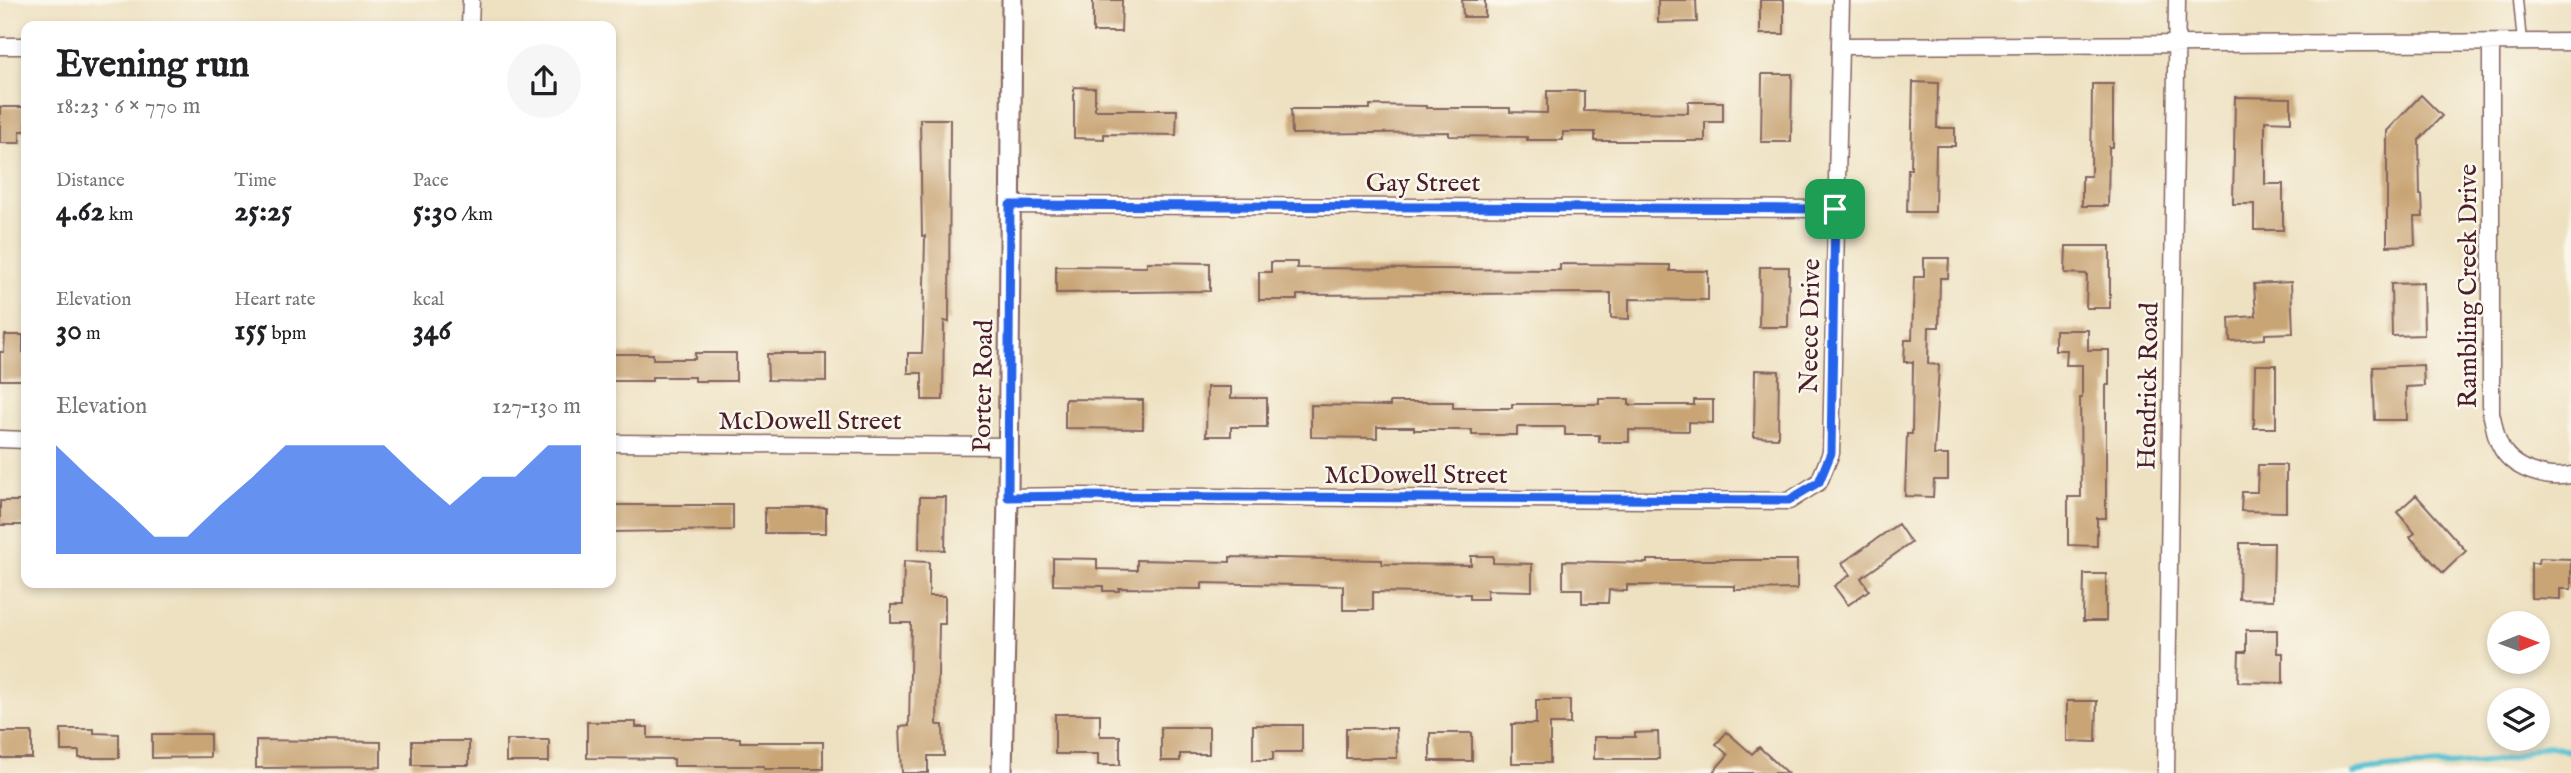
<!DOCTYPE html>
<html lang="en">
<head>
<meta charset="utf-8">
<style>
	:root { --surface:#fff; --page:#f6f6f6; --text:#202124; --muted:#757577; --accent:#2563eb }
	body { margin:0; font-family:"IM FELL English",serif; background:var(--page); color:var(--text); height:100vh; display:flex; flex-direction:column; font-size:26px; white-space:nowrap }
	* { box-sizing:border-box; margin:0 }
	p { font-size:23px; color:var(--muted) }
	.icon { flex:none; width:38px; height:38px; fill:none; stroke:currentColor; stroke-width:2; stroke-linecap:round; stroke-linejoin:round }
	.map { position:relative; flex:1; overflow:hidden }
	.details { position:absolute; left:21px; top:21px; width:595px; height:567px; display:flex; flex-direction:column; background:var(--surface); border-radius:14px; box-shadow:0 4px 10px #0003 }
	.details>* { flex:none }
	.needle { width:46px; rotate:89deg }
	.tools { position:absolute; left:2487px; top:611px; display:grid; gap:14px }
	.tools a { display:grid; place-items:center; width:63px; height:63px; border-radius:50%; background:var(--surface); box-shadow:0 4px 10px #0003; font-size:35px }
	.pin { position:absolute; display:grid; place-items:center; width:60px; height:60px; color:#fff; margin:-30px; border-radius:14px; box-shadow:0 4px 10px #0006 }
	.round { display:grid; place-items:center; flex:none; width:74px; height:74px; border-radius:37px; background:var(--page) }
	.headline { display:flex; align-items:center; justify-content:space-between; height:119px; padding:0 35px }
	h1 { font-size:38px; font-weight:800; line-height:52px }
	.stats { display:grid; grid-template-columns:repeat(3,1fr); gap:10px; height:119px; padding:7px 35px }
	.stats div { display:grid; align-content:center }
	.stats b { font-size:30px; font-weight:800 }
	.stats small { font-size:19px; font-weight:400 }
	.stats p { font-size:19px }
	.chart { height:196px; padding:14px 35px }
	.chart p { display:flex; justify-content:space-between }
	.chart svg { width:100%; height:126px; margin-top:7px; fill:var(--accent); opacity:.7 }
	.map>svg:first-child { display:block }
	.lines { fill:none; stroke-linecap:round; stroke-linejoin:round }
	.stream { stroke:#58c2d3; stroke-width:6 }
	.building { fill:#c9a576 }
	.service-casing { stroke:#836360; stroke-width:11 }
	.minor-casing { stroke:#836360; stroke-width:19 }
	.tertiary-casing { stroke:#836360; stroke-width:23 }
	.service { stroke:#fff; stroke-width:8 }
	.minor { stroke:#fff; stroke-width:16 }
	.tertiary { stroke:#fff; stroke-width:19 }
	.route-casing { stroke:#fff; stroke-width:14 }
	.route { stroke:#2563eb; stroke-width:9 }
	.labels { text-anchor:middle; stroke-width:5; stroke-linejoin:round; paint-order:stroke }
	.street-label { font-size:26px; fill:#4a1f2b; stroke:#fbf7ec }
</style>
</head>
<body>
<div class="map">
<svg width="2571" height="773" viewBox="0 0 2571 773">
	<rect width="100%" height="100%" fill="#fbf7ec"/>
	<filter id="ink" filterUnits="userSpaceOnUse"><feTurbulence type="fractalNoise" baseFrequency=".0143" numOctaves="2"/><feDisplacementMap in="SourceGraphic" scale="14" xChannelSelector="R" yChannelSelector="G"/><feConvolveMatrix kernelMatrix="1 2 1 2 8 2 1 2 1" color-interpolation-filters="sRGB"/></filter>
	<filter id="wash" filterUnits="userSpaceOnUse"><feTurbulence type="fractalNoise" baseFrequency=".00686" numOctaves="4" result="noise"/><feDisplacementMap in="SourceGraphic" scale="28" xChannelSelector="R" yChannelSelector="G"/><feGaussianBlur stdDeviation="1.57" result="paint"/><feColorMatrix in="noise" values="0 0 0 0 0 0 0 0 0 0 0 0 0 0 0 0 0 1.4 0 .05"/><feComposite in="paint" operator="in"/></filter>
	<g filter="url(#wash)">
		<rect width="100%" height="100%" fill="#eee1c1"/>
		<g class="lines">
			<path class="stream" d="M2354,773c49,-11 102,-4 152,-14 28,-6 36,-22 65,-6"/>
		</g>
		<g id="blocks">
			<path class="building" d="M1093,0h29l-1,32h-28z
				M1462,0h23v17h-22z
				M1658,0h38l1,22 -39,1z
				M1760,0h24v34h-24z
				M1762,74h30l-1,68h-30z
				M1913,82l25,1 -1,45h18v18h-19l-1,66h-28l1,-43h3z
				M2092,84h21v63h-4l-1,59h-26v-30h9z
				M1074,87l21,1v22h82l-1,25 -72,-1v5l-30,-1z
				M1547,91h37v20l104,2v-11h35v20h-18v19h-110v-9h-32v8h-36v-3l-78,-1v-4l-157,2 -1,-25h79v-4l56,1v2h84v4l37,1z
				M2421,95l21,21 -23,24 1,55h2l1,22h-9l1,28 -28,1v-115z
				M2235,97l56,1v24l-26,-1v63h18v46h-29v-26h-21z
				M0,107h26v24h-6v12h-20z
				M920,119h30l-1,203 -5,-1 -1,79h-21v-27h-14v-20h14l1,-20 2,-97h-3z
				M2066,246h44v62h-24l1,-34 -22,-1z
				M1924,258h25l-1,20h-8l-1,49h-10l-1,37 11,1 -5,90h14v25h-14l-1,17 -28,-1 2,-62h5l1,-72h-9l1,-22h7l2,-63h10z
				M1147,262l63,1v28l-154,2v-27l91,1z
				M1271,262h26v6l263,2v-6l110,1v6h38v29l-79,-1v20l-18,-1v-25l-314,2v5h-38v-28h12z
				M1760,267h29l-1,60h-29z
				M2291,282l2,51 -28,1v5l-35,2 -1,-23 27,-2 -2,-32z
				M2423,283l1,52 -32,1 -1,-52z
				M2055,330h33v20h21v35h-3v133h-9v28l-29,-1v-48h13l-1,-99h2v-33h-16l1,-15h-12z
				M5,335h18v17h3v28h-26v-28h4z
				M695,353h41v28h-41v-4h-43v4h-41v-27h42v5h42z
				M767,354h59v27l-58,-1z
				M2255,365h21v63h-22z
				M2423,365l1,21 -18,1 1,33h-32l-2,-53z
				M1755,370l24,1 -1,67 -24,-1z
				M1207,387h24v11h36v29h-36v9h-25z
				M1065,399l78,1v29l-78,-1z
				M1599,399h30v6h65v-5h19v23l-24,-1v9l-60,-1v12h-30v-7h-34v-8h-48v8h-45v-5h-58v-3h-37v11l-66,-1v-32l79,1v-4h63v6h59v-4h87z
				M2258,465h28v47l-45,-1 1,-19h15z
				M2416,495l50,56 -23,22 -33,-36 5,-4 -18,-21z
				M920,497h26l-1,53 -26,-1z
				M0,501h26v24h-26z
				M611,505h122v25l-122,2z
				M765,508h61v25h-61z
				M1898,524l13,19 -50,35 8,12 -21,15 -14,-19 16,-11 -8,-12z
				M2240,543h34l-1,57 -34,-1z
				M1471,556h22v7l39,1v27l-45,-1v9h-17v-5l-97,-2v18h-30v-24l-141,-3v6l-83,-1v3h-16v-5l-50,-1v-27l44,1v10l40,1v-10l93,2v-5l152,3v4l89,1z
				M2539,558l32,1v30h-11v10l-29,-1v-35h7z
				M1647,560h150v29l-62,1v-4l-108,-1v6l-18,-1 -1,13h-26v-14h-19v-28l84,2z
				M904,561l25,1v34h16v28h-6l-2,101h6l1,31h-16v17h-26l-2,-46 9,-1 2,-103h-20v-18h12z
				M2084,574h22v47h-23z
				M2246,630h31v23h6v30l-45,-1 1,-30h7z
				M1536,700h34v24h-20v39h-38v-39h24z
				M2067,701h30l-1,41 -29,-1z
				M1055,714h45v22h20v29h-22v-11h-43z
				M587,722h49v5h12v11h92v4h83v27h-59v-3h-90v-7l-87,-1z
				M1253,725h49v27h-29v8h-20z
				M1161,727h48v27h-29v7h-19z
				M1346,728h50l1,30h-51z
				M61,729h33v4l25,1v24h-40v-7h-18z
				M0,732h32v26h-32z
				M1658,732l1,27h-65v-22h41v-4z
				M1727,732l25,22 7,-7 28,26h-75l16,-18 -12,-11z
				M1430,733h42v28h-42z
				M152,734h58v23l-58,1z
				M256,740l125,2v25l-125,1z
				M506,740h43v22h-43z
				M412,741h57v24h-57z"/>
		</g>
	</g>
	<g filter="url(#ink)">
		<use href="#blocks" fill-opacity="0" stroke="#836360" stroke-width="2"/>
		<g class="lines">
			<g class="service-casing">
				<path id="service" d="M2518,0l4,42"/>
			</g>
			<g class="minor-casing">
				<path id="minor" d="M470,26l1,-26
					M2491,43v370c3,10 4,23 9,32 11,24 46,35 71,30
					M0,46h26
					M1841,46l730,-4
					M1010,205l825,4
					M0,439l26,1
					M611,443l397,3
					M1008,497l65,-1 716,5 30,-19 12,-29 10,-453
					M2166,773l11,-773"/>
			</g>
			<g class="tertiary-casing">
				<path id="tertiary" d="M1002,773l6,-276 4,-497"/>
			</g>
			<use href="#service" class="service"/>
			<use href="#minor" class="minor"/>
			<use href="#tertiary" class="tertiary"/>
		</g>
	</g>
	<g class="lines" filter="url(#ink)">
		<g class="route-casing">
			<path id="route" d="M1010,205l825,4 -4,244 -12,29 -30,18 -716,-4 -65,1z"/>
		</g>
		<use href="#route" class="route"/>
	</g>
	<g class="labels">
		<g class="street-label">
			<text x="1423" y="191">Gay Street</text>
			<text transform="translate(2467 286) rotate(-90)" y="9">Rambling Creek Drive</text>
			<text transform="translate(1809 326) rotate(-89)" y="9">Neece Drive</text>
			<text transform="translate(982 386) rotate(-89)" y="9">Porter Road</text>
			<text transform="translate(2147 386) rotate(-89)" y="9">Hendrick Road</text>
			<text x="810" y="429">McDowell Street</text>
			<text x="1416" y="483">McDowell Street</text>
		</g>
	</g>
</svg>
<div class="tools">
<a><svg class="needle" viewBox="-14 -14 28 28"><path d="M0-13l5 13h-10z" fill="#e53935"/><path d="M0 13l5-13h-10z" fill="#757577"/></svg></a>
<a><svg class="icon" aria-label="layers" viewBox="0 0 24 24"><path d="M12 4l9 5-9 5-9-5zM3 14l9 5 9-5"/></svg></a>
</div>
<div class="pin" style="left:1835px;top:209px;background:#1e9e55"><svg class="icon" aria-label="arrive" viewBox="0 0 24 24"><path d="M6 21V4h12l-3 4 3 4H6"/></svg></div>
<section class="details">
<div class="headline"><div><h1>Evening run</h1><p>18:23 · 6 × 770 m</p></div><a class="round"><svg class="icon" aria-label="share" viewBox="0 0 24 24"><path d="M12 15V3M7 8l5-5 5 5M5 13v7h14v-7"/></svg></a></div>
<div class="stats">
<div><p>Distance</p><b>4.62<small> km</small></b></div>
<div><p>Time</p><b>25:25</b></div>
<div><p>Pace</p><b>5:30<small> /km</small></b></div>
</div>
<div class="stats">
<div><p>Elevation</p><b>30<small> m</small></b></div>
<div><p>Heart rate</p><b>155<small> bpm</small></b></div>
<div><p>kcal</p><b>346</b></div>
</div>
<div class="chart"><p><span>Elevation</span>127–130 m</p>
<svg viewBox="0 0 160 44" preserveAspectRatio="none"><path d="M0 44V6L10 17L20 27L30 38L40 38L50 27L60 17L70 6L80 6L90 6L100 6L110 17L120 27L130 17L140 17L150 6L160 6V44z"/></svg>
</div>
</section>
</div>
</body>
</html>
